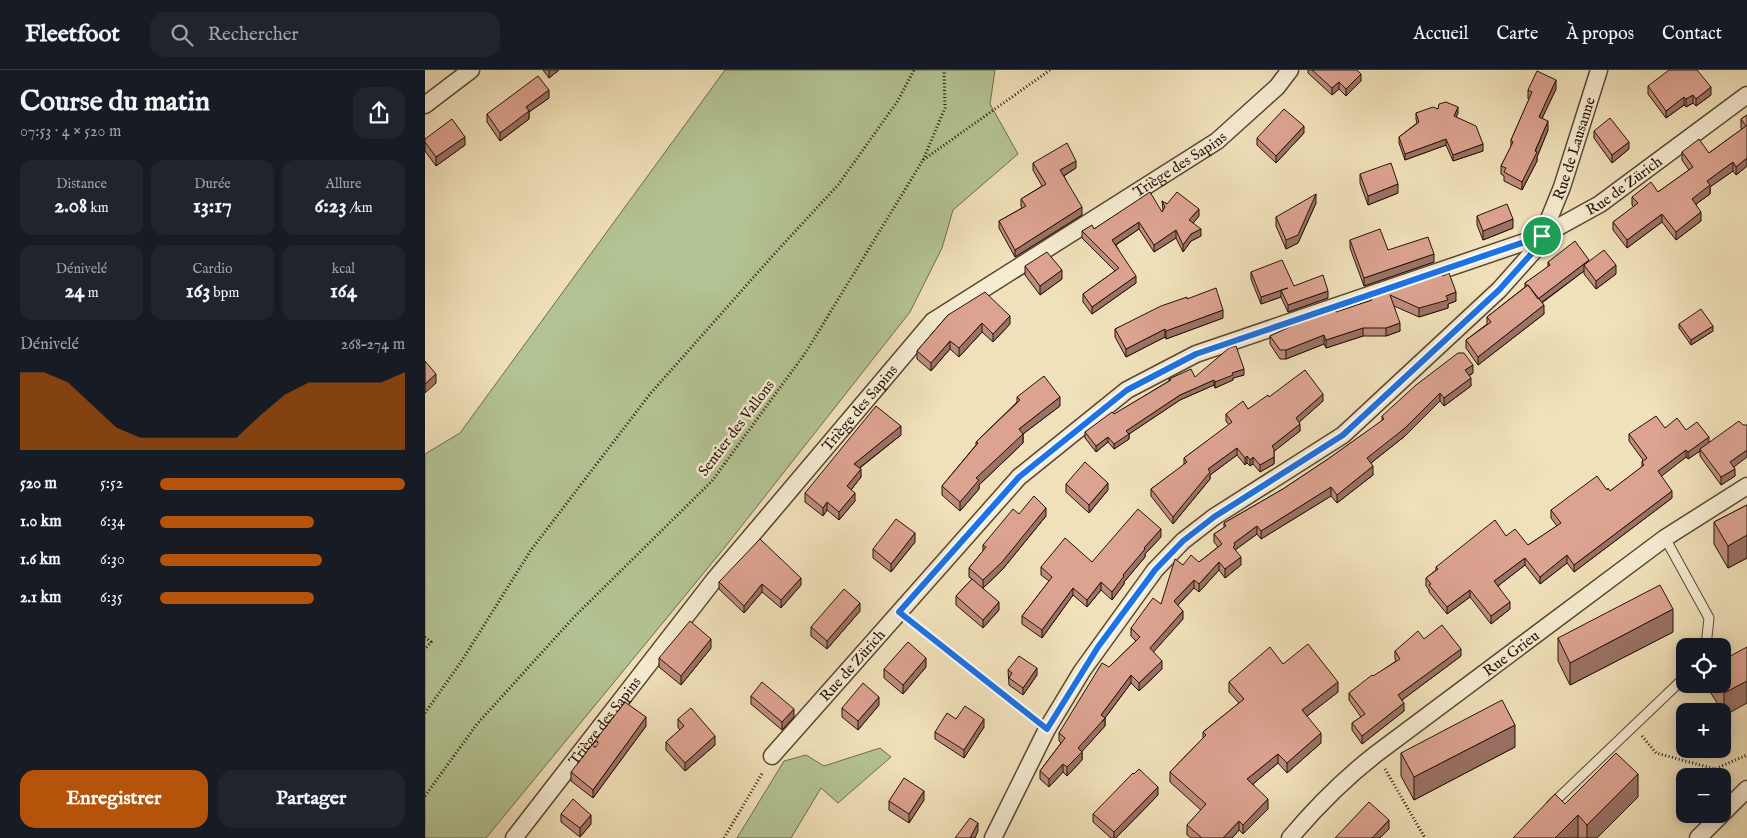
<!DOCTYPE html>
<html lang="fr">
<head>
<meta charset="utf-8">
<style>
	:root { --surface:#171b24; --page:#20242c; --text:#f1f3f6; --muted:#9ea1a6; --line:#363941; --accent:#b45309 }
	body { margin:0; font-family:"IM FELL English",serif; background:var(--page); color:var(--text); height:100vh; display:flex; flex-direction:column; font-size:19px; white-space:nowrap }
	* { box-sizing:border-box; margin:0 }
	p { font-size:16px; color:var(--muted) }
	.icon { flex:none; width:28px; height:28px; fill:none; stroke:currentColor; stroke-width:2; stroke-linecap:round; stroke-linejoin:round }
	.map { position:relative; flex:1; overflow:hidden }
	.drawer { display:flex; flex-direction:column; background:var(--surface); width:425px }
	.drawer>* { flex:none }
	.controls { position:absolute; left:1251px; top:568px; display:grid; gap:10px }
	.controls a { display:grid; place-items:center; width:55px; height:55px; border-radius:10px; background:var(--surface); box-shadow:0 2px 12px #0003; font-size:25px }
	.pin { position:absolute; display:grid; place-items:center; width:42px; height:42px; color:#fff; margin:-21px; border:2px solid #fff; border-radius:50%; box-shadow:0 1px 5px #0007 }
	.round { display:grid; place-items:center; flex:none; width:52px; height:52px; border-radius:15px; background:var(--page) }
	.summary { display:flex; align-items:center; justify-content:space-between; height:85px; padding:0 20px }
	h1 { font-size:28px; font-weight:700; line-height:38px }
	.stats { display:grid; grid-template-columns:repeat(3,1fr); gap:8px; height:85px; padding:5px 20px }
	.stats div { display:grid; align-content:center; border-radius:12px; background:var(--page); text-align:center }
	.stats b { font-size:21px; font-weight:700 }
	.stats small { font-size:14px; font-weight:400 }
	.stats p { font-size:14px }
	.chart { height:140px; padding:10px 20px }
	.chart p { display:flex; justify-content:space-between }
	.chart svg { width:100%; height:90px; margin-top:5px; fill:var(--accent); opacity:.7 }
	.cta { display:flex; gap:10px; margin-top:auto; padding:10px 20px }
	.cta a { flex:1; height:58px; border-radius:15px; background:var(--accent); color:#fff; font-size:20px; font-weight:700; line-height:58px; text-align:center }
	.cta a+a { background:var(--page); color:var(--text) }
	ul { padding:0 20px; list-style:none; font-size:16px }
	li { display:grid; grid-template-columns:80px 60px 1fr; align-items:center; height:38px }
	li i { height:12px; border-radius:6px; background:var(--accent) }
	header { display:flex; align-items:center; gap:30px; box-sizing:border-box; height:70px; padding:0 25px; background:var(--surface); border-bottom:1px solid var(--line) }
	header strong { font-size:24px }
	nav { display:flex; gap:28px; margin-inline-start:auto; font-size:18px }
	.search { width:350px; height:45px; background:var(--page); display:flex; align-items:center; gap:12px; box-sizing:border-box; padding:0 18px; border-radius:15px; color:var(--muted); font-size:19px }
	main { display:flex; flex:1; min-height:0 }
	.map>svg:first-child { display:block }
	.green { fill:#b4c494; stroke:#6c6c4e }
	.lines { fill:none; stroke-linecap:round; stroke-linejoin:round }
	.lane-casing { stroke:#584634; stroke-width:11 }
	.street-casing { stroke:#584634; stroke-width:19 }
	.path { stroke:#251308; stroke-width:3; stroke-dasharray:1 2.5; stroke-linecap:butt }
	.lane { stroke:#f6ecd2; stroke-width:9 }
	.street { stroke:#f6ecd2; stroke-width:16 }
	.wall { fill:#be8c7d; stroke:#251308 }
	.shaded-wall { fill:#9b7266; stroke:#251308 }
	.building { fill:#dda391; stroke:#251308 }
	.route-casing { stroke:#fff; stroke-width:10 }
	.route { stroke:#1a73e8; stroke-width:6 }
	.labels { text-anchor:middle; stroke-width:5; stroke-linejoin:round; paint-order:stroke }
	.street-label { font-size:15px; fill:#251308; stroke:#f6ecd2 }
</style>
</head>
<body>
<header>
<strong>Fleetfoot</strong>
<div class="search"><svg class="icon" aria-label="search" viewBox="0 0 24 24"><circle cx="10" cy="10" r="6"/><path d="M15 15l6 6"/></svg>Rechercher</div>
<nav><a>Accueil</a><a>Carte</a><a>À propos</a><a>Contact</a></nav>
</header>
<main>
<section class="drawer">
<div class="summary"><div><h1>Course du matin</h1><p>07:53 · 4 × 520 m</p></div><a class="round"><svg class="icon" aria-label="share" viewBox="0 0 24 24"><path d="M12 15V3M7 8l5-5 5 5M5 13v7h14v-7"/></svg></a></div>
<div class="stats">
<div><p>Distance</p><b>2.08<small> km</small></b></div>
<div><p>Durée</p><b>13:17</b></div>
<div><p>Allure</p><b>6:23<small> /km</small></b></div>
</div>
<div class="stats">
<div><p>Dénivelé</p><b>24<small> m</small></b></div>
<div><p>Cardio</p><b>163<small> bpm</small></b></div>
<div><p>kcal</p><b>164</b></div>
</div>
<div class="chart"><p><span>Dénivelé</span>268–274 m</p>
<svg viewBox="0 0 160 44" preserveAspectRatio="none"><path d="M0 44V6L10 6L20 11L30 22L40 33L50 38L60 38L70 38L80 38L90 38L100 27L110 17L120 11L130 11L140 11L150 11L160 6V44z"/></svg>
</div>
<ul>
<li><b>520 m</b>5:52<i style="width:100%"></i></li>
<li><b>1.0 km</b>6:34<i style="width:63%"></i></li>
<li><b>1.6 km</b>6:30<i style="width:66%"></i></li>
<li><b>2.1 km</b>6:35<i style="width:63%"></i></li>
</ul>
<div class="cta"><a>Enregistrer</a><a>Partager</a></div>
</section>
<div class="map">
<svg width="1322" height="768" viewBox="0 0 1322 768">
	<rect width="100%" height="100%" fill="#f1e1ba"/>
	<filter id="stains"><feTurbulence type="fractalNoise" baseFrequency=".004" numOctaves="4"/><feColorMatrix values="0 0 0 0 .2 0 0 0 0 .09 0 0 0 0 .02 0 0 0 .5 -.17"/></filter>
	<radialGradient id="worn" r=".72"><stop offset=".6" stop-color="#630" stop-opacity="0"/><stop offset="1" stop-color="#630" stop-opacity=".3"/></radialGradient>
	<path class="green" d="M300,0h270l-5,34 28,50 -65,56 -11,38 -32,64 -185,235 -239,291h-61v-384l35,-21z
		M455,678l11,9 -53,46 -17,-15 -30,50h-54l47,-77 22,-6 18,11z"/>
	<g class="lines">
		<g class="lane-casing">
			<path id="lane" d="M1240,468l44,80 -3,28
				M1126,735l134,-128"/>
		</g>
		<g class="street-casing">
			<g id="street">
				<path d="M0,35l46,-35"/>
				<path id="s1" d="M347,686l247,-279 108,-87 69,-36 346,-118 58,-32 147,-109"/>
				<path id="s2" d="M89,768l200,-258 219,-259 284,-180 60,-54 13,-17"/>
				<path id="s3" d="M568,768l54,-109 35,-58 73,-101 28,-29 31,-24 129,-82 156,-145 34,-38 9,-16 20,-49 37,-117"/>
				<path id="s4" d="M865,768c26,-31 54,-59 86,-84l289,-216 82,-52"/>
				<path d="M1273,768l49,-49"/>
			</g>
		</g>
		<path class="path" d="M498,90l22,-52 -1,-38
			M488,554l119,93
			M0,567l6,5 -6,7
			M0,643l36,-51 70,-112 119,-156 126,-142 62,-67 59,-83 17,-32
			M1217,666l14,17 59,16 32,-14
			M960,699l40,69
			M0,726l52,-72 98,-108 137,-135 94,-129 117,-192 127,-90
			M299,768l39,-66"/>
		<use href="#lane" class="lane"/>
		<use href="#street" class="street"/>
	</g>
	<path class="wall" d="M118,0h16l-10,8z
		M883,0h49l4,11 -15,15 -7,-7 -7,6 -24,-22z
		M1223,16l63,9 -15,11 -3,-3 -7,4 -2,-2 -18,13 -18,-24z
		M1131,19l-14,29 6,12 -11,27v4l-15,29 -18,-9v-5l-3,-2v-8l10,-19v-7l18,-40 -1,-1v-9z
		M124,28l-20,14v7l-29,22 -13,-19v-8z
		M1013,39l20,4 -2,4 27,34 -30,10 -7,-16 -41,15 -6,-17v-6l18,-14 -1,-4v-6z
		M1322,45v51l-11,9 -3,-4 -23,16v7l-14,10 5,17 -25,19 -14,-18 -35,26 -14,-18v-8l21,-15 -2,-2v-8l26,-5 31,-22 -7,-10v-8l27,1 33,-24 -1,-1v-9z
		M1169,61l35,18 -17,14 -18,-25z
		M879,63l-28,30 -19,-18v-7z
		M0,69l40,6 -29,21 -11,-15z
		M608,93l43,5 -12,8 18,39 -67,42 -16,-29v-7l23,-13 -1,-2v-7l21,-13 -9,-16z
		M935,104l38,19 -30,12 -8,-22z
		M737,131l5,3 32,12 -6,7 8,13 -10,5 -8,11 -7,-14 -22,14 -15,-23 -23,16 20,38 -44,31 -9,-12v-8l32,-23 -33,-33v-7l12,-2 68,-17 1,-2z
		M891,133l-18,40 -12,6 -10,-23v-9z
		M1052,146l36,12 -30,12 -6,-15z
		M925,170l38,10 46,12 -70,24 -14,-38z
		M1164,191l27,13 -20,15 -12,-15v-3l-42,32 2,11 -66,51 -12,-17v-8l21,-16v-7l38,-30v-4l23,-16v-5z
		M600,196l37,13 -22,16 -15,-20z
		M826,202l43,14 34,12 -40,14 -7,-15 -20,7 -10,-25z
		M1016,202l15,29 -8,3v4l-29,9 -25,-11 6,25 -14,5h-23l-37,12 -2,-4 -38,15h-6l-10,-15v-8l25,-11v-3l41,-10 35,-12v-4z
		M762,229l36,19 -57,21 -1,-2 -39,20 -11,-20v-8z
		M523,245l62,9 -17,18 -11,-10 -23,25 -9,-8 -19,22 -14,-12v-8z
		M1254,254l34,7 -22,14 -12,-17z
		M1048,303l-4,3 2,10 -27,20 -4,-5 -35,35 -34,27 2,12 -36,28 -6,-7 -70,43 -4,-5 -22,16 6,15 -16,13 -6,-8 -20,22 -5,-4 -16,17 5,14 -30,33 9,17 -23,22 -8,-8 -26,35v8l-23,25v9l-15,16 -4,-4 -14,15 -9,-8v-8l21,-28 -2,-2v-8l50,-66 27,-26 -5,-5v-8l30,-24 22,-39 16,-3 19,-15 -4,-5v-8l10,-6v-5l59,-34 45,-30 54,-38v-5z
		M819,305l-11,3v2l-18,8 -1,-3 -34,15 -51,34v5l-15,10 -6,-7 -12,10 -11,-14v-6l84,-51v-2z
		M592,327l43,9 -37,28v9l-44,42v4l-19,22 -18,-16v-9l34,-41v-3l41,-40z
		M844,327l54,4 -24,21 1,9 -26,20v13l-14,8 -7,-8 -3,2 -3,-3 -2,2 -8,-10 -27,20v4l-37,45 -22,-28v-7l33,-24v-7l45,-33 -3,-4v-7l22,-5z
		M1240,358l21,2 23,12 25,25 1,9 -14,9 -21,-29v-5l-12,8 -2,-2 -25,19 11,22 -98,74 -7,-9 -27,21 -15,-19 -27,21 12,23 -19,15 -21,-27 -23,17 -18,-22v-2l-3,-4v-8l10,-8v-3l70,-31 22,9 29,-19 -6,-8v-8l56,-20 3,1 32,-24v-5l1,-2 -14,-19v-7z
		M476,365l-41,33 1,9 -10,13 4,11 -16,19 -12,-10 -4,6 -18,-14v-9z
		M641,414l42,6 -19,23 -23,-21z
		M1322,435v53l-19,10 -14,-24v-22z
		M594,444l27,2 -44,54 -19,18 16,22 -16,18 -27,-23v-9l16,-17 -3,-2v-9l14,-17v-6z
		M736,467l-16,17v3l-21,25v2l-12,16 -11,-10 -14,17 -14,-12 -31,43 -20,-14v-8l27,-35 -8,-6v-8l51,-5z
		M490,472l-24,30 -18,-14v-9z
		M294,512l82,3 -20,23 -19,-16 -18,21 -25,-24z
		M435,541l-33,38 -16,-13v-9z
		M1248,562l-103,53 -12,-24v-23z
		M999,569l37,17 -59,44 2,11 -42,33 -10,-14v-7l9,-6 -12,-17v-7l47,-32 -1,-2v-8z
		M1322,577l-23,69 -1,-5h-1l-13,-21v-6h14z
		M286,578l-30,37 -22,-18v-9z
		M858,594l55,28 -31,24 14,27 -34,30 -9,-10 -25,21 15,25 -25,25 -4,-4 -7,8h-41l-4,-3v-10l14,-15 -31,-28v-10l33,-34v-6l36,-29 -10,-11v-10z
		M501,597l-23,27 -19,-16v-9z
		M583,600l29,5 -14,20 -14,-10z
		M326,626l43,21 -12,13 -31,-26z
		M454,635l-21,25 -16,-13v-9z
		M253,649l37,26 -30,26 -19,-21v-8l14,-12 -2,-3z
		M531,649l28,8 -20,31 -29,-19v-7z
		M221,656l-53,72 -22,-17v-9z
		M1090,677l-101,53 -13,-24v-23z
		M733,725l-42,43h-5l-18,-16v-8z
		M1213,727l-41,41h-84l52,-34z
		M499,730l-15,23 -20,-13v-9z
		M136,744l30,10 -11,13 -19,-15z"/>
	<path class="shaded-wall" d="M124,0h10l-10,8z
		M936,4v7l-15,15v-7z
		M1131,10v9l-17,36v-8z
		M914,12v7l-7,6v-7z
		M1286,17v8l-15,11v-7z
		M124,20v8l-20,14v7l-29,22v-8l26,-26z
		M1268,25v8l-7,4v-8z
		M1259,27v8l-18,13v-7z
		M1033,37v6l-4,9v-6z
		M1123,51v9l-11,27v4l-15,29v-8z
		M879,56v7l-28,30v-7z
		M40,67v8l-29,21v-9z
		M1021,69v6l-41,15v-6z
		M1204,72v7l-17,14v-8z
		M1058,74v7l-30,10v-6z
		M1322,88v8l-11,9v-8z
		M651,91v7l-16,10v-8z
		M1308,92v9l-23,16v7l-18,13v-8l15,-18z
		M973,114v9l-30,12v-9z
		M891,124v9l-18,40 -12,6v-9z
		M657,137v8l-67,42v-7z
		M774,139v7l-10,12v-8z
		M1276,142v9l-25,19v-8z
		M1237,144v8l-35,26v-8z
		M1088,149v9l-30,12v-9z
		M714,152v7l-27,18v-7z
		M776,159v7l-10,5 -8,11v-7l8,-11z
		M751,160v8l-22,14v-7z
		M1009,184v8l-70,24v-8z
		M1164,190l-5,5v6l-46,34v-6z
		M1191,195v9l-20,15v-8z
		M637,200v9l-22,16v-9z
		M711,206v7l-44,31v-7z
		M863,218l-7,2v7l-20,7v-7z
		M903,221v7l-40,14v-7z
		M1031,222v9l-8,3v4l-29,9v-9l27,-12z
		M1119,235v9l-66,51v-8z
		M798,240v8l-57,21v-8z
		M585,246v8l-17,18v-8z
		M557,253v9l-23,25v-9z
		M975,253v8l-14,5v-8z
		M1288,256v5l-22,14v-5z
		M938,258v8l-37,12v-8z
		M740,259v8l-39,20v-8z
		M899,265v9l-38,15v-9z
		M525,271v8l-19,22v-8z
		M1048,295v8l-8,5v-8z
		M819,299v6l-11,3v2l-18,8v-6l17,-9z
		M11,304v9l-11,10v-9z
		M1046,308v8l-27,20v-8z
		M789,310v5l-34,15 -51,34v5l-15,10v-5l12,-13 54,-36z
		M1015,323v8l-35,35 -38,30v-8z
		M898,324v7l-27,24v-7z
		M635,327v9l-37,28v9l-44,42v4l-19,22v-9l16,-24 43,-49z
		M875,354v7l-28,22v-7z
		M476,356v9l-47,37v-8z
		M683,367v5l-12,10v-6z
		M1284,367v7l-9,5v2l-12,8v-7z
		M812,378v7l-27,20v4l-37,45v-7l35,-48z
		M1261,380v7l-28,22v-8z
		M1322,380v7l-17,13v-8z
		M822,386v7l-2,2v-7z
		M828,387v7l-3,2v-6z
		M849,387v7l-14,8v-7z
		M948,396v9l-36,28v-8z
		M436,399v8l-14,18v-9z
		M1310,399v7l-14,9v-8z
		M683,413v7l-19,23v-8z
		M906,417v9l-70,43v-8z
		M1247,421v7l-98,74v-7z
		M430,423v8l-16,19v-8z
		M402,432v8l-4,6v-8z
		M621,438v8l-44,54 -19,18v-8z
		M832,456v8l-22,16 -2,5 1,-12z
		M736,459v8l-16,17v3l-21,25v2l-12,16v-8l11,-17 21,-27z
		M490,463v9l-24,30v-8z
		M1322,465v23l-19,10v-22z
		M1142,485v8l-27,21v-7z
		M816,487v8l-16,13v-9z
		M1100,488v7l-31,24v-8z
		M794,492v8l-20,22v-8z
		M376,508v7l-20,23v-8z
		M769,510v8l-20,21v-8z
		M676,512v8l-14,17v-7z
		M337,514v8l-18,21v-7z
		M648,518v7l-31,43v-8z
		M1045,520v7l-23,17v-7z
		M574,532v8l-16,18v-8z
		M1085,532v7l-19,15v-8z
		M435,533v8l-33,38v-8z
		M1248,539v23l-103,53v-22z
		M758,541v8l-33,37v-8z
		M286,569v9l-30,37v-9z
		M1036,579v7l-63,47v-8z
		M501,588v9l-23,27v-9z
		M737,591v8l-23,22v-8z
		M612,598v7l-14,20v-7z
		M706,605v8l-29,39 3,-4v8l-27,30v-8l23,-33z
		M1322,611v22l-23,13v-23z
		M913,612v10l-36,28v-10z
		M454,627v8l-21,25v-9z
		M979,633v8l-42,33v-8z
		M369,639v8l-12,13v-8z
		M221,647v9l-53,72v-8z
		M559,649v8l-20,31v-8z
		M1090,655v22l-101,53v-23z
		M896,663v10l-34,30v-10z
		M290,666v9l-30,26v-8z
		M657,682v8l-15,16v-9z
		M853,684v9l-31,26v-10z
		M638,694v8l-14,15v-8z
		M1213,704v23l-41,41h-10v-13z
		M733,717v8l-42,43h-2v-6z
		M499,721v9l-15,23v-9z
		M843,729v10l-25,25v-9z
		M166,745v9l-11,13v-9z
		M1153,745v23h-23z
		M964,750v9l-9,9h-8z
		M814,751v9l-7,8h-9z
		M553,753v8l-3,7h-5z"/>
	<path class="building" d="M887,0h45l4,4 -15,15 -7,-7 -7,6z
		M1244,0h28l14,17 -15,12 -3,-4 -7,4 -2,-2 -18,14 -18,-25z
		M1112,1l19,9 -17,37 9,4 -13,30 2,1 -15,30 -18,-10 2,-4 -5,-2 12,-24 -2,-2 21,-48 -4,-2z
		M113,6l11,14 -23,17 3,4 -29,22 -13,-19z
		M1021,32l12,5 -4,9 22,10 7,18 -30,11 -7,-16 -41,15 -6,-17 20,-15 -3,-9 17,-6 5,2 1,-5z
		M859,39l20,17 -28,30 -19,-18z
		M1322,45v43l-11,9 -3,-5 -26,19 3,4 -18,14 9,13 -25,20 -14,-18 -35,26 -14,-18 25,-19 -6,-6 19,-15 7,10 35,-25 -11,-15 17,-13 10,14 37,-27 -5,-7z
		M1185,48l19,24 -17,13 -18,-24z
		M27,49l13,18 -29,20 -11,-15v-3z
		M642,73l9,18 -16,9 22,37 -67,43 -16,-29 27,-15 -5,-7 25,-15 -13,-21z
		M966,93l7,21 -30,12 -8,-22z
		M725,122l12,20 3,-5 -3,-6 5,3 10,-12 22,17 -10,11 12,9 -10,5 -8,11 -7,-15 -22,15 -15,-23 -27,18 24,36 -44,31 -9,-13 36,-26 -37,-37 10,-6 2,4z
		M891,124l-18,41 -12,5 -10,-23z
		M1082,134l6,15 -30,12 -6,-15z
		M955,159l8,21 40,-13 6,17 -70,24 -14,-38z
		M1150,171l14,19 -51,39 -10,-14 -1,1 -2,-3 25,-18 -2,-3z
		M1179,180l12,15 -20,16 -12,-16z
		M622,182l15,18 -22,16 -15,-20z
		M857,190l12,26 29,-11 5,16 -40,14 -7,-15 7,-2 -27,9 -10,-25z
		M1016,202l2,4 6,-3 7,19 -10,4 2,4 -29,8 -29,-13 10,28 -14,5h-23l-37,12 -2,-5 -38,15h-6l-10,-14 26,-12 -1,-2 40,-13 1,3 36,-12 -1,-4z
		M1103,215l16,20 -66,52 -12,-17 25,-18 -4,-5z
		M791,218l7,22 -57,21 -1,-2 -39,20 -11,-20 46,-23 26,-9v2z
		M560,222l25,24 -17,18 -11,-11 -23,25 -9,-7 -19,22 -14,-12 31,-36z
		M1276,239l12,17 -22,14 -12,-16z
		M811,276l8,23 -12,4 1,2 -18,7 -1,-2 -34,15 -54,36 3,3 -15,10 -6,-7 -12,9 -11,-14 27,-20 2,2 57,-34 -2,-1 22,-10 4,8 34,-29z
		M1033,283h6l9,12 -8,5 6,8 -27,20 -4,-5 -35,35 -38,30 6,8 -36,29 -6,-8 -70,44 -4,-5 -23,17 1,2 -2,2 8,10 -16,12 -6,-7 -20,22 -5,-4 -20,21 9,10 -33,37 12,13 -23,22 -8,-8 -30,40 4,3 -27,30 4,4 -15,15 -4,-3 -14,15 -9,-8 25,-33 -6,-5 43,-70 7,4 31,-30 -9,-9 22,-30 8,6 14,-45 8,6 8,-10 8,7 23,-18 -8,-10 12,-8 -2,-3 59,-34 45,-30 56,-40 -2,-3 34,-31z
		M0,291l11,13 -11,10z
		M880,300l18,24 -27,24 4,6 -28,22 2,3v8l-14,8 -7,-8 -3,3 -3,-4 -2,2 -8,-10 -29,21 2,3 -37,45 -22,-28 36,-27 -3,-4 48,-36 -6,-8 17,-13 5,8 20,-14 1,2z
		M619,306l16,21 -41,32 4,5 -47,44 3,2 -19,22 -18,-16 36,-43 -2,-1 44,-42 -3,-3z
		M451,336l25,20 -47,38 7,5 -14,17 8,7 -16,19 -12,-10 -4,6 -18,-15z
		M1231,346l9,12 12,-10 9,12 11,-8 12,15 -21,15 -2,-2 -28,21 14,20 -98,74 -7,-10 -27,22 -15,-19 -31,23 16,21 -19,14 -21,-26 -23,17 -18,-22 2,-1 -5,-6 12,-9 -2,-2 59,-47 11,16 9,-7 13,16 33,-22 -10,-13 46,-34 10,14 1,-2 2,3 34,-26 -2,-3 5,-4 -18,-24z
		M1314,351l4,4h4v25l-17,12 5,7 -14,8 -21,-28z
		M660,392l23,21 -19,22 -23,-21z
		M609,426l12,12 -44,54 -19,18 -14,-12 17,-21 -3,-2 30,-36 6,5z
		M1322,435v30l-19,11 -14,-24z
		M713,439l23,20 -17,19 1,1 -22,26 1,1 -12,16 -11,-10 -14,18 -14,-12 -31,42 -20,-14 30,-39 -11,-10 24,-29 27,24z
		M471,449l19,14 -24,31 -18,-15z
		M335,469l41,39 -20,22 -19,-16 -18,22 -25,-24z
		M547,509l27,23 -16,18 -27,-24z
		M1235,515l13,24 -103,54 -12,-25z
		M419,519l16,14 -33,38 -16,-14z
		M265,551l21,18 -30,37 -22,-18z
		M1017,555l19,24 -63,46 6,8 -42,33 -10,-13 13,-9 -16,-21 23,-18 1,1 27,-17 -5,-8 23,-20 6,8z
		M483,572l18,16 -23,27 -19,-16z
		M883,574l30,38 -36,28 19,23 -34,30 -9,-9 -31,25 21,20 -25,26 -4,-4 -16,17h-21l-15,-13 19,-21 -36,-32 36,-37 -3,-3 41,-33 -15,-17 41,-35 13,17z
		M1322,577v34l-23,12 -5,-9h4v-24z
		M594,586l18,12 -14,20 -14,-10 3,-5 -4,-3z
		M337,612l32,27 -12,13 -31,-26z
		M438,613l16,14 -21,24 -16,-13z
		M1077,630l13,25 -101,52 -13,-24z
		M200,632l21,15 -53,73 -22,-18z
		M540,636l19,13 -20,31 -29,-18 12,-19 9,6z
		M266,638l24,28 -30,27 -19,-21 18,-16 -6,-7z
		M1191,683l22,21 -51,51 -9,-10 -23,23h-42l42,-44 10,10z
		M714,699l19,18 -44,45 -21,-18 40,-41 1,1z
		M479,708l20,13 -15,23 -20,-13z
		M148,729l18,16 -11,13 -19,-14z
		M944,732l20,18 -17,18h-37z
		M545,748l8,5 -8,15h-15z"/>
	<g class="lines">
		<g class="route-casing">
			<path id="route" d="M1117,166l-9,16 -34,38 -156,145 -129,82 -31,24 -28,29 -57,77 -51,82 -148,-117 120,-135 108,-87 69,-36z"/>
		</g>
		<use href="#route" class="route"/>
	</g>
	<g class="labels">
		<g class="street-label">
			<text dy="5" stroke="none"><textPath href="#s3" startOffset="922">Rue de Lausanne</textPath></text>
			<text dy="5" stroke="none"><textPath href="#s2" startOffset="958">Triège des Sapins</textPath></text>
			<text dy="5" stroke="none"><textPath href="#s1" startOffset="1051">Rue de Zürich</textPath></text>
			<text dy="5" stroke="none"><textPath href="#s2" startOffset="552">Triège des Sapins</textPath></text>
			<text transform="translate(311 358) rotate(-53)" y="5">Sentier des Vallons</text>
			<text dy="5" stroke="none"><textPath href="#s4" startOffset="289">Rue Grieu</textPath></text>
			<text dy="5" stroke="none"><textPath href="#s1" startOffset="121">Rue de Zürich</textPath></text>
			<text dy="5" stroke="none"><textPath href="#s2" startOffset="148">Triège des Sapins</textPath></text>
		</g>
	</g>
	<rect width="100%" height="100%" filter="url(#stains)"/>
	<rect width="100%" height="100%" fill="url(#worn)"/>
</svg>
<div class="controls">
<a><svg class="icon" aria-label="locate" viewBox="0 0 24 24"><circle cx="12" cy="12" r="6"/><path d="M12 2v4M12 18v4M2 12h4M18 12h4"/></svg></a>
<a>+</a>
<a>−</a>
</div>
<div class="pin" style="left:1117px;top:166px;background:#1e9e55"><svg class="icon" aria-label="arrive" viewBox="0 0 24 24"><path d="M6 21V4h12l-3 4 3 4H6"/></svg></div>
</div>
</main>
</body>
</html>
